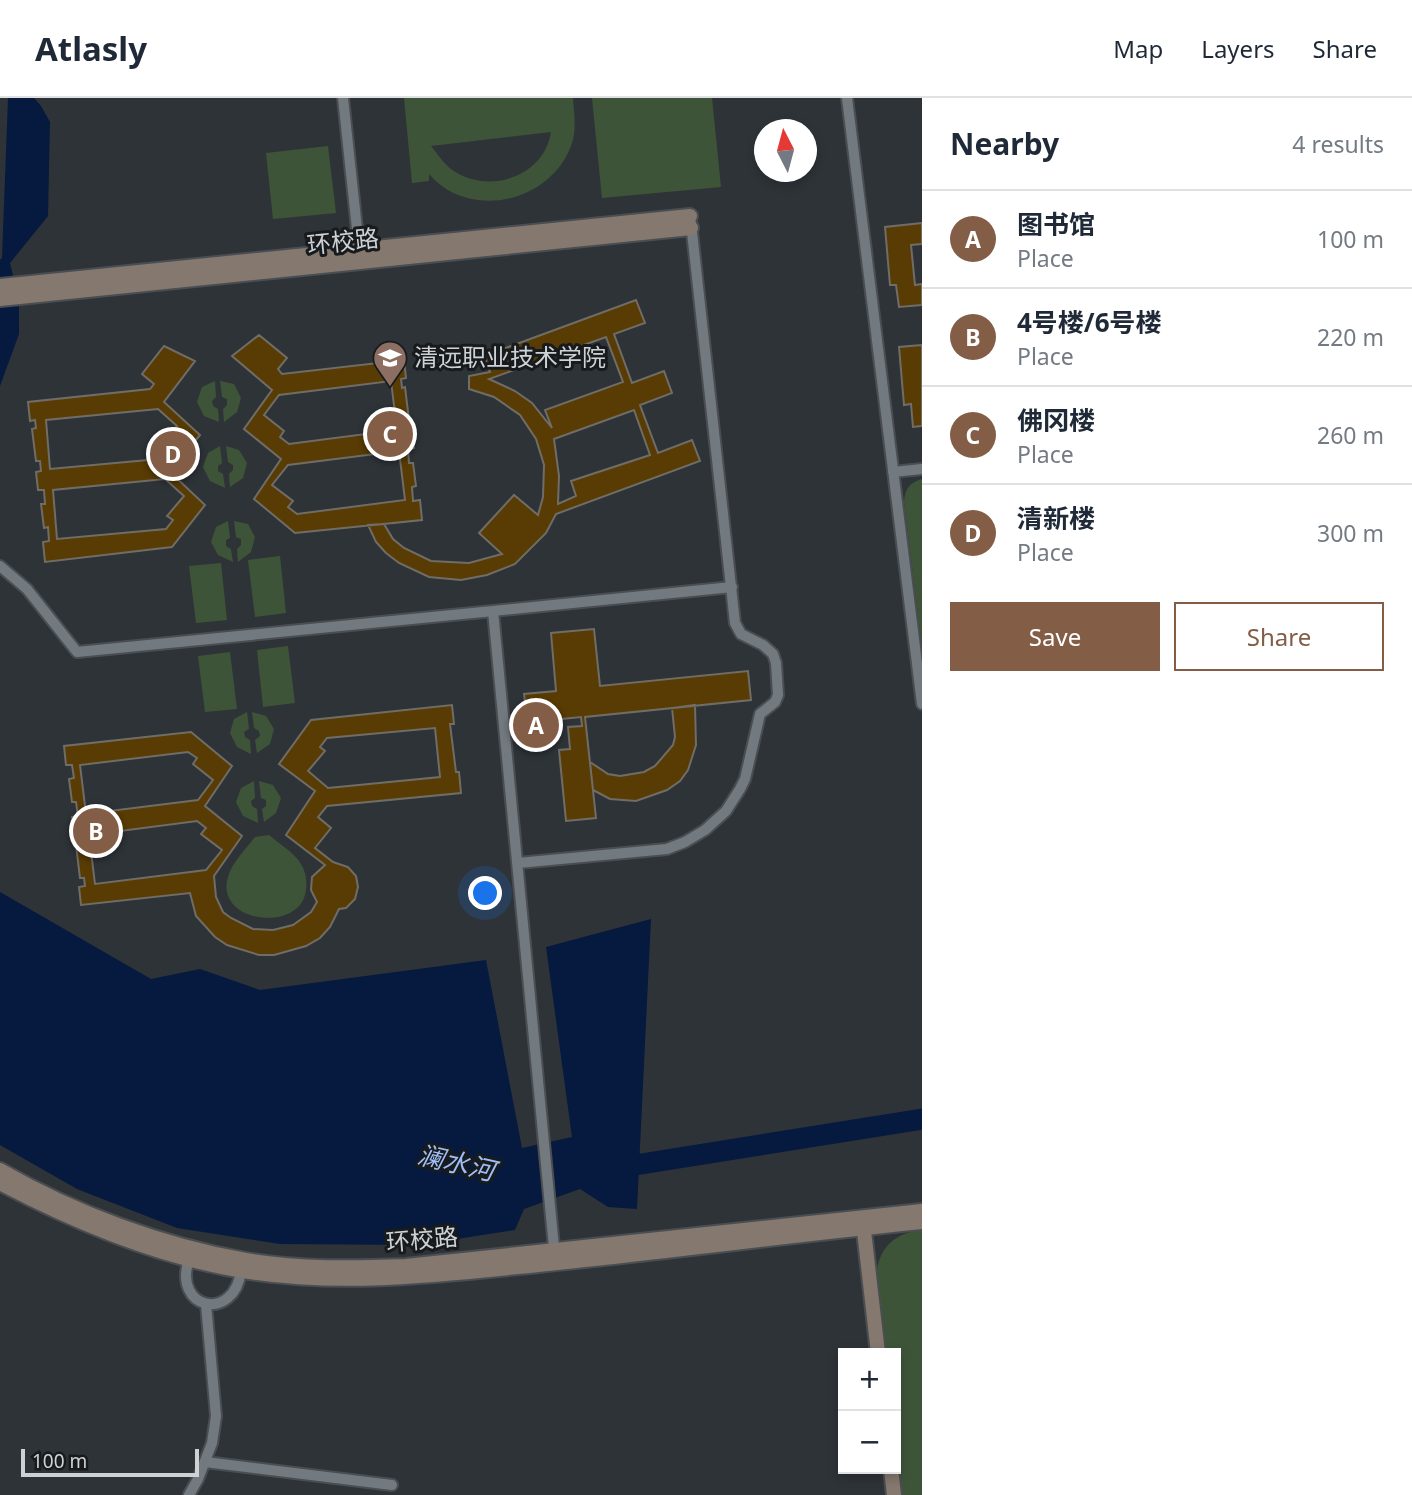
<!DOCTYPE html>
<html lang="en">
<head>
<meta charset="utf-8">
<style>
	body { margin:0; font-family:"Noto Sans","Noto Sans SC",sans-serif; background:#f2f2f3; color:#1f2937 }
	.controls { position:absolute; right:21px; bottom:21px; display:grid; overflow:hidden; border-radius:0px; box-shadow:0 4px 10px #0003 }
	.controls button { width:63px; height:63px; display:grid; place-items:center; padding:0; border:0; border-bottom:2px solid #e0e1e3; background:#fff; color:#1f2937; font:35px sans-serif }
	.compass { position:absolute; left:754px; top:21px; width:63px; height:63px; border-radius:50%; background:#fff; box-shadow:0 4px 10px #0003; rotate:354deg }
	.scale { position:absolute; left:21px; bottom:18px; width:178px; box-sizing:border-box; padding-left:7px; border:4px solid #ced2d5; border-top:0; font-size:19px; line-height:24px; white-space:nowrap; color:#ced2d5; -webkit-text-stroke:5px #181b1d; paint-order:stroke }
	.you { position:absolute; left:486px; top:796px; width:24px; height:24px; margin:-18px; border:5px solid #fff; border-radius:50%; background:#1a73e8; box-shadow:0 0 0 10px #1a73e833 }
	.badge { display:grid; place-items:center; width:46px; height:46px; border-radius:50%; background:#835d45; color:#fff; font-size:23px; font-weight:700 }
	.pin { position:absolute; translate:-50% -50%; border:4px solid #fff; box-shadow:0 2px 7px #0006 }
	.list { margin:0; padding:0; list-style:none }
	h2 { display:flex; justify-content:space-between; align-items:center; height:91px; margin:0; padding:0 28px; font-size:30px }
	h2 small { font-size:23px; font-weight:400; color:#747a83 }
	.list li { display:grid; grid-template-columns:46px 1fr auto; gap:21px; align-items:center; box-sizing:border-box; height:98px; padding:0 28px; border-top:2px solid #e0e1e3 }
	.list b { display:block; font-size:26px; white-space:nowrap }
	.list p { margin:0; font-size:23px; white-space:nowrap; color:#747a83 }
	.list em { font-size:23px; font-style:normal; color:#747a83 }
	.actions { display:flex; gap:14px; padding:21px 28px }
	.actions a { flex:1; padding:16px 0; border:2px solid #835d45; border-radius:0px; text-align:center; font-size:24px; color:#835d45 }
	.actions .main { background:#835d45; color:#fff }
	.map { position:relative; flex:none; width:922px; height:1397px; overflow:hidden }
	header { display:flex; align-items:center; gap:42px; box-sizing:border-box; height:98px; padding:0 35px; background:#fff; border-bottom:2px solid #e0e1e3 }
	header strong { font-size:33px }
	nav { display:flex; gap:38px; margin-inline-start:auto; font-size:24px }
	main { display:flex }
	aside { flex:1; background:#fff }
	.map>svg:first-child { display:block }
	.green { fill:#3e5439; fill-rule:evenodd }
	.water { fill:#06193f }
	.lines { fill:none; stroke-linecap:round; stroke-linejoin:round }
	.river { stroke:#06193f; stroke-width:21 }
	.building { fill:#593c03; stroke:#706c66; stroke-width:2; fill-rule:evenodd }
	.street-casing { stroke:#4a4e52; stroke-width:14 }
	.secondary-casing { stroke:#4a4e52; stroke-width:18 }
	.street { stroke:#737a7f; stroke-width:10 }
	.secondary { stroke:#85786e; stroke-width:14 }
	.labels { text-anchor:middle; stroke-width:6; stroke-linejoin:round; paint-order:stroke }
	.street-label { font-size:24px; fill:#ced2d5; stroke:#181b1d }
	.poi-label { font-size:24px; fill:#ced2d5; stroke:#181b1d; text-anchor:start }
	.water-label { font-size:26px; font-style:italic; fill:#9fbef6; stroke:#181b1d }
</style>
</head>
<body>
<header>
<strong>Atlasly</strong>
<nav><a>Map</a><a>Layers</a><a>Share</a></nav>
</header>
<main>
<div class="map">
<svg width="922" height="1397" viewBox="0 0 922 1397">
	<rect width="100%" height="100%" fill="#2e3338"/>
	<path class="green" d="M404 0H573C574 16 577 33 571 48 549 106 468 122 429 76V83L412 85ZM551 34C545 76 494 96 457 75 446 69 439 58 431 48Z
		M592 0H712L721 89 602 100Z
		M328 48 336 115 273 121 266 55Z
		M215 283 216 299 212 303 213 308 218 311 219 324 204 318 197 304 202 289Z
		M220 283 234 286 241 300 237 314 224 324 223 311 227 307V301L222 299Z
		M220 348 222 365 218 368V373L223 376 225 390 210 383 203 369 208 355Z
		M226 348 239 352 247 365 243 380 230 389 229 376 233 372V367L228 364Z
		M922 381V550L904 404C905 391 909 385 922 381Z
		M228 423 230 440 226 442V448L231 451 233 464 218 457 211 444 216 429Z
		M234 423 248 426 255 439 251 454 238 464 237 451 241 447V441L236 439Z
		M280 458 286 515 255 519 248 462Z
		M221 465 227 522 196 525 189 468Z
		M288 548 295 605 263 609 257 552Z
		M230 554 237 611 205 614 198 558Z
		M247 614 249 631 244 634 245 639 250 642 251 656 237 649 230 635 234 621Z
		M252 614 266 618 274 631 270 646 257 655 255 642 260 638 259 633 254 630Z
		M254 683 255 700 251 703 252 708 257 711 258 725 243 718 236 704 241 690Z
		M259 683 273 687 281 700 276 715 264 724 262 711 266 708V702L261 700Z
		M269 737C279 746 294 754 301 766 306 774 307 783 306 792 301 836 214 825 228 779 232 764 246 751 255 739Z
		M922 1132V1397H898L896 1255H883C878 1210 856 1139 922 1132Z"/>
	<path class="water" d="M8 0H34L41 8 50 24 48 118 10 165 19 202V236L0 288V162L2 160Z
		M0 794 151 881 200 871 260 892 486 862 522 1050 572 1039 546 849 651 821 637 1111 608 1109 580 1091 524 1111 515 1132 418 1147 280 1146 177 1130 77 1091 0 1047Z"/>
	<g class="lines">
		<path class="river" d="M610 1071 922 1021"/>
	</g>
	<path class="building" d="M922 125V146L911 147 915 187 922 186V207L899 209 896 187H890L885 129Z
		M636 202 645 225 614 236 632 285 664 273 672 295 640 307 658 355 692 342 700 363 556 416 546 435 515 466 487 477 461 482 429 479 399 465 386 455 376 444 368 427 384 426 393 441 404 450 431 463 469 465 502 456 479 435 514 397 538 417 543 399 544 367 536 341 520 317 494 299 469 291V278L490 274 484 258ZM606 239 623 284 545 312 552 330 532 305 515 293 489 281ZM634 312 650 357 571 383 576 398 558 406 559 378 554 341Z
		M259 237 287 260 278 271 282 276 404 262 406 280 401 281 402 290 405 289 409 322H405L406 332H412L414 350 408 351 409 365H413L416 388 412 389 413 403 420 402 422 422 295 435 254 401 281 361 244 331 272 292 232 258ZM391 283 397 332 289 346 280 339 284 333 264 317 279 297ZM399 353 405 402 297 416 288 409 293 403 272 387 288 367Z
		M922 247V328L913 329 911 306 904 307 899 249Z
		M164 248 195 263 164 304 200 337 170 374 205 407 172 449 45 464 43 444 49 443 48 429 44 430 41 406H45L44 392H38L36 374 41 373 40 363H36L32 331 36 330 35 322 30 323 28 304 150 291 154 286 142 276ZM158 311 177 328 160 348 166 352 159 361 50 371 46 322ZM165 381 184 398 167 418 173 422 166 431 57 441 53 392Z
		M594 531 600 588 748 573 751 602 585 619 596 720 566 723 559 652 570 651 568 629 582 628 581 619 552 622 553 626 528 629 524 596 556 593 551 535Z
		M452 607 454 626H450L456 674H459L461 695 327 708 318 719 331 730 315 750 333 764 348 769 356 778 358 789 355 801 346 810 339 811 330 829 320 840 306 848 274 857H259L227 847 215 839 196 818 190 795 81 807 79 789 85 788 84 780H80L76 747H80L79 737H74L72 719 78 718 76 704H72L69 681 74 680 72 667H66L64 648 191 634 232 668 205 708 242 738 214 778 216 799 223 814 231 820 253 831 273 832 293 827 311 814 317 804 311 792 312 779 325 767 286 737 315 693 279 666 311 622ZM435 630 440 679 328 690 308 673 325 653 320 649 327 640ZM188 654 197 660 193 666 213 682 198 702 86 716 80 667ZM197 723 206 730 201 736 222 752 206 772 95 786 89 737Z
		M695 607 696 647 688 672 680 683 667 692 636 703 610 701 593 692 590 664 608 676 620 678 644 674 655 668 673 647 675 639 672 610Z"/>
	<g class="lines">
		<g class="street-casing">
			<path id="street" d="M343 0 360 159
				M847 0 922 606
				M893 374 922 371
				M0 468 27 491 77 554 493 513
				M518 765 667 751 685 744 705 732 726 713 740 691 745 681 760 616 775 604 778 597 776 565 773 556 763 547 741 536 735 525 691 125
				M555 1160 493 513 732 489
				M189 1161C172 1212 234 1225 241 1173
				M205 1364 392 1387
				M189 1397 198 1381 212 1345 216 1318 206 1206"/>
		</g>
		<g class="secondary-casing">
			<path id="secondary" d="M0 188 690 118
				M0 201 691 130
				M0 1072C75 1115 161 1147 246 1162 299 1171 353 1170 406 1168L922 1113
				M0 1085C76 1125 157 1159 243 1173 341 1189 439 1177 538 1167 666 1154 794 1137 922 1124
				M863 1124 878 1255
				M891 1371 894 1397"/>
		</g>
		<use href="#street" class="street"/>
		<use href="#secondary" class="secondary"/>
	</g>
	<defs>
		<g id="university-pin" transform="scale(1.75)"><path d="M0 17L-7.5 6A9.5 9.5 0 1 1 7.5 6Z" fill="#8d6e63" stroke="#181b1d"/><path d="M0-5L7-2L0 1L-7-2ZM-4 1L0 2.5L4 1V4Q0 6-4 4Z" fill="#fff"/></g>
	</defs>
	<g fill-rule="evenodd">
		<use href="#university-pin" x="390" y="260"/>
	</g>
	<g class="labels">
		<g class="street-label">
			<text transform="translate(343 144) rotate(-6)" y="8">环校路</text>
			<text transform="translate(422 1142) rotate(-5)" y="8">环校路</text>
		</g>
		<g class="poi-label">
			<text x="414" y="268">清远职业技术学院</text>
		</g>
		<g class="water-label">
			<text transform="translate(456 1065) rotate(13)" y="9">澜水河</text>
		</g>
	</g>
</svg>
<div class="controls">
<button>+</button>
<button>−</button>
</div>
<svg class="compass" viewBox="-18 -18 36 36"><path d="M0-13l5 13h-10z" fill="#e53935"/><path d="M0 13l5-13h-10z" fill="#747a83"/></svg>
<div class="scale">100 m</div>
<div class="you"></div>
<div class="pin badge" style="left:536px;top:627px">A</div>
<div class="pin badge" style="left:96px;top:733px">B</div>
<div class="pin badge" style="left:390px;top:336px">C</div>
<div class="pin badge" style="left:173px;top:356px">D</div>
</div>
<aside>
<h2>Nearby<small>4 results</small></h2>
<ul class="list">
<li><span class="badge">A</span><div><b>图书馆</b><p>Place</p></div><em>100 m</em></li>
<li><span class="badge">B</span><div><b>4号楼/6号楼</b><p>Place</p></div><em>220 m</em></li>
<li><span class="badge">C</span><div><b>佛冈楼</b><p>Place</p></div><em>260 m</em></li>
<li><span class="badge">D</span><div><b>清新楼</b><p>Place</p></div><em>300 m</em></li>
</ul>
<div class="actions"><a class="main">Save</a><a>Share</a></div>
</aside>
</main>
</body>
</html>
